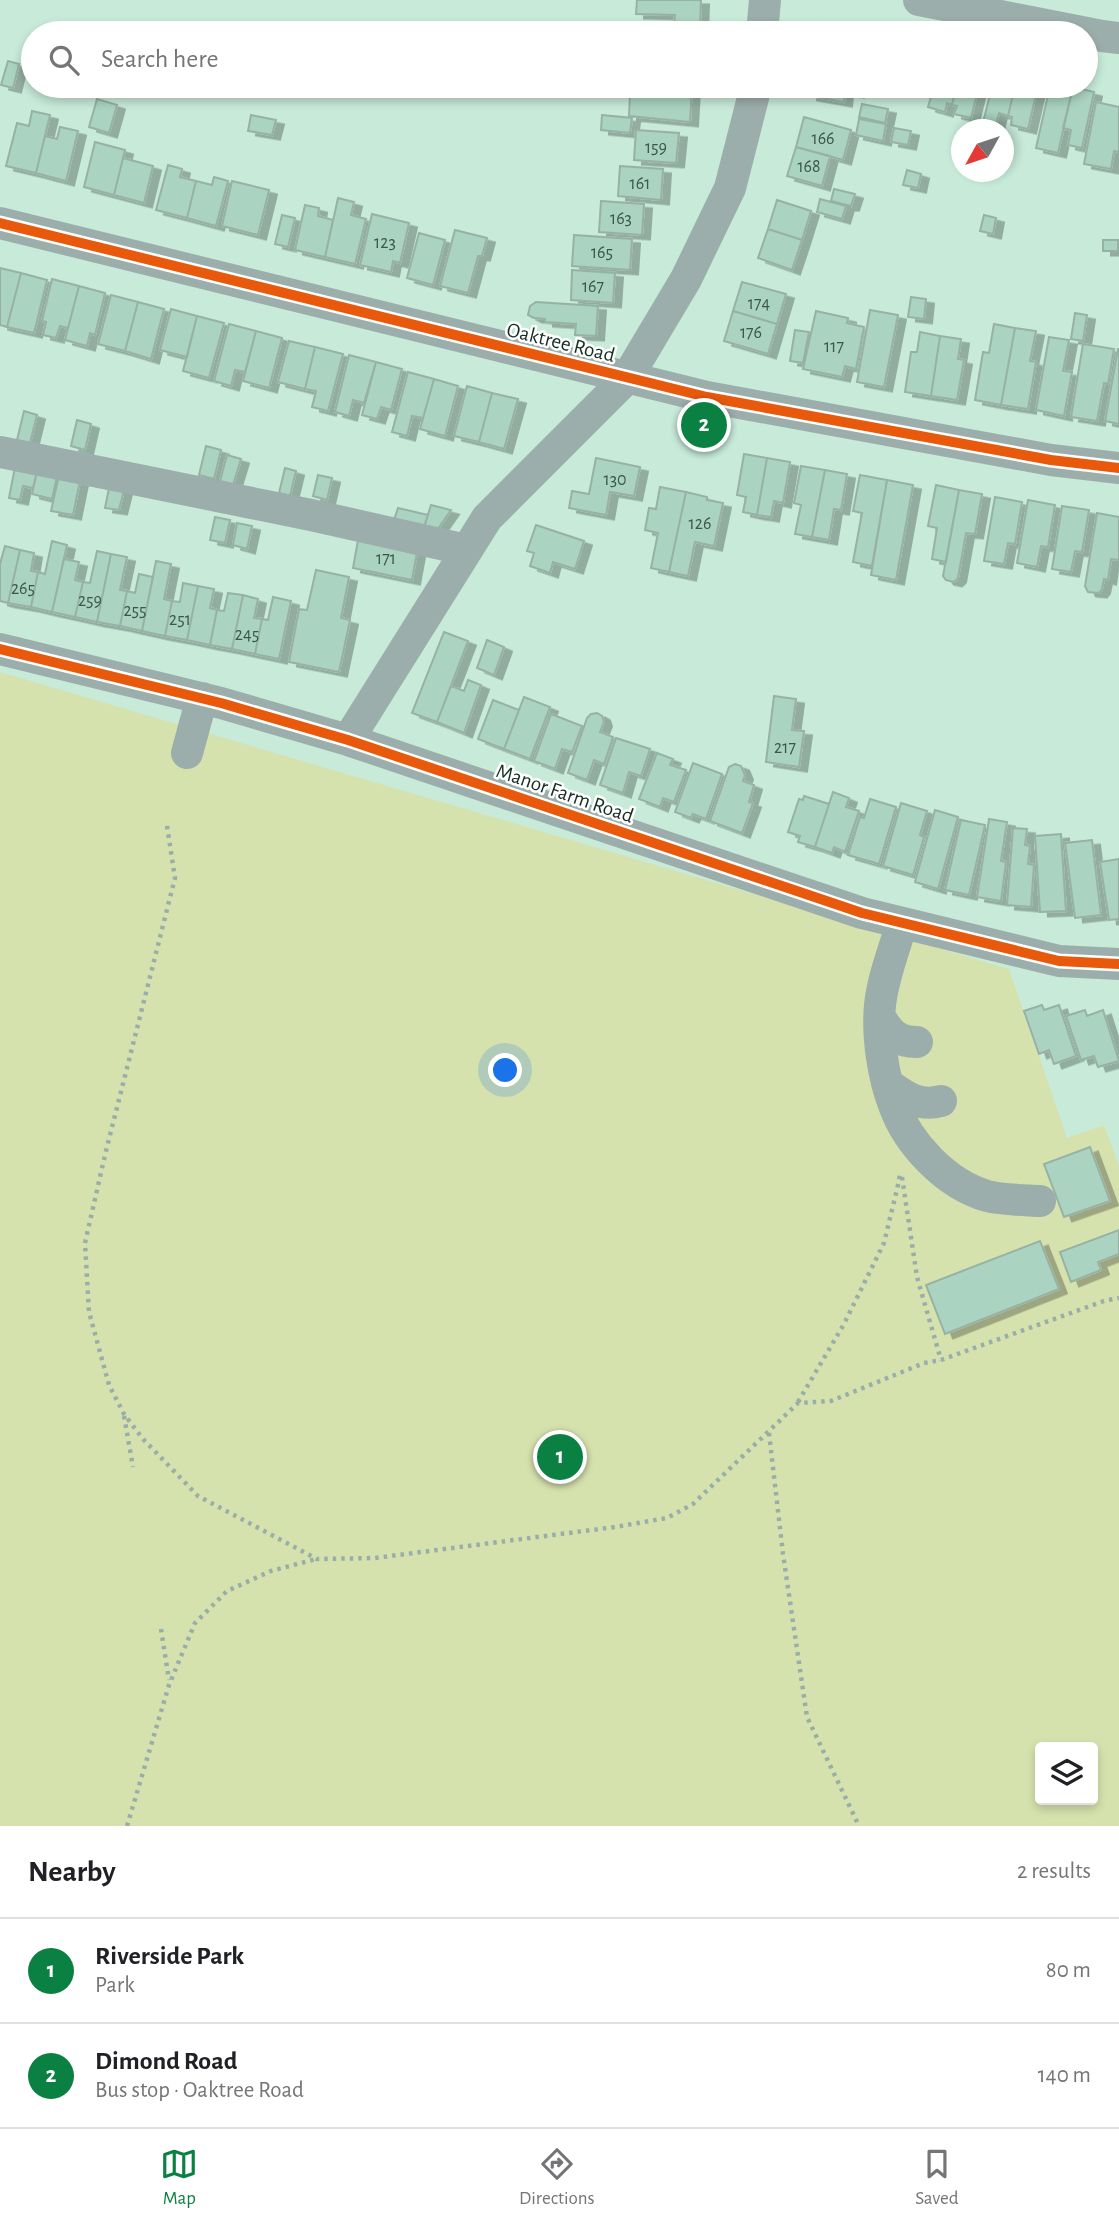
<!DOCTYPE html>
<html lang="en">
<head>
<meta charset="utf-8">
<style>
	body { margin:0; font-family:"Alegreya Sans",sans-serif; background:#f6f6f6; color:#202124 }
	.controls { position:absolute; right:21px; bottom:21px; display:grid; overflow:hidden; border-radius:7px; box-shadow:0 4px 10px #0003 }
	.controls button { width:63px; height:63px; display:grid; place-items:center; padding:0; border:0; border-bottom:2px solid #e0e0e0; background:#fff; color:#202124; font:35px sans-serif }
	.compass { position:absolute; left:951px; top:119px; width:63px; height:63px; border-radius:50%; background:#fff; box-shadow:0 4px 10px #0003; rotate:230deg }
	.you { position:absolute; left:506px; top:1071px; width:24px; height:24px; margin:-18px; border:5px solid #fff; border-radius:50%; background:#1a73e8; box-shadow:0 0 0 10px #1a73e833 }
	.badge { display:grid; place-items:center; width:46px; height:46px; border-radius:50%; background:#0b8043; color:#fff; font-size:23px; font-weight:700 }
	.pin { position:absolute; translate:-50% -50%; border:4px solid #fff; box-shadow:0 2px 7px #0006 }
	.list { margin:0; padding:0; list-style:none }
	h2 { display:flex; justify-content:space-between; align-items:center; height:91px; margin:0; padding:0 28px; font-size:30px }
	h2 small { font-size:23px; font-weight:400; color:#757577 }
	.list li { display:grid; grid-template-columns:46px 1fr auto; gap:21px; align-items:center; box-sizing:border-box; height:105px; padding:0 28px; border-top:2px solid #e0e0e0 }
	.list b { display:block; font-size:26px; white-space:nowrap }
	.list p { margin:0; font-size:23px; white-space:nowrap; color:#757577 }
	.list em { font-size:23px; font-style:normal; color:#757577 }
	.icon { flex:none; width:38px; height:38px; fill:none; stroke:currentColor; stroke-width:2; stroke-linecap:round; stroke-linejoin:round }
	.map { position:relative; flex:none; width:1119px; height:1826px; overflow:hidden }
	.search { position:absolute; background:#fff; box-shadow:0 4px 10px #0003; left:21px; right:21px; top:21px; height:77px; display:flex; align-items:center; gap:18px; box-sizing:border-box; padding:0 24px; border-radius:38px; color:#757577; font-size:26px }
	.sheet { height:301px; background:#fff }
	nav { display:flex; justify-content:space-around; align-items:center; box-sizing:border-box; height:98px; border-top:2px solid #e0e0e0; background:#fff; font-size:19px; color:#757577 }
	nav a { display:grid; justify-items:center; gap:4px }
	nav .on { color:#0b8043 }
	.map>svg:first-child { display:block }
	.green { fill:#d6e2ae; fill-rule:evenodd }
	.building { fill:#aad3c1; stroke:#97b2a5; stroke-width:2; filter:url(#shadow) }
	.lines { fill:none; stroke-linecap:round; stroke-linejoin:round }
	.path { stroke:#9aaea8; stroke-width:4.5; stroke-dasharray:3.5 5; stroke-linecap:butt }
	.minor { stroke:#9caeab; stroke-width:32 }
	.cycleway-casing { stroke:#fff; stroke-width:15 }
	.cycleway { stroke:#e8590c; stroke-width:10 }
	.labels { text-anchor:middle; stroke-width:5; stroke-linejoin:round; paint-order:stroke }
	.number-label { font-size:18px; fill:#3a574a }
	.street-label { font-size:21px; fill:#152e23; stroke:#fff }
</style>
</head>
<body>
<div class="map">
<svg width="1119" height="1826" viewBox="0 0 1119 1826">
	<defs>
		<filter id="shadow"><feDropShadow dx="8" dy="4.5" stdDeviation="0" flood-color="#0004"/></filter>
	</defs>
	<rect width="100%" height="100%" fill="#c7ead9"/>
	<path class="green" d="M0 672 1009 969 1067 1138 1104 1125 1119 1166V1826H0ZM1040 1747H1093V1800H1040Z"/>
	<path class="building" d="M637 0H701L700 27 674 26 675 15 636 14Z
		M821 22 848 27 847 33H819Z
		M8 61 19 64 13 88 1 85Z
		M667 86H692L690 122 629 116 630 93 649 94V89L667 90Z
		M811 86H857L856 93 845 91 844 102 809 96Z
		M934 86H956L952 105 947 103 945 112 928 107Z
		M956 86H979L971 118 954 114 957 106 952 105Z
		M992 86H1015L1008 116 999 113 995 130 982 127Z
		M1015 86H1038L1028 129 1011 125 1012 117 1008 116Z
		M1050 86 1073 87 1058 153 1036 148Z
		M1073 87 1094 92 1082 148 1068 145 1071 130 1063 128Z
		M97 99 117 105 109 133 89 127Z
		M1096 102 1119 107V152L1114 151 1111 169 1084 164Z
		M862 104 888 109 885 123 859 117Z
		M32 111 50 115 36 173 6 166 17 123 29 126Z
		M251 115 276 120 272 135 248 131Z
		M602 115 632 118 630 133 601 130Z
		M804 117 851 130 843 160 796 147Z
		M859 119 886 124 883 141 856 135Z
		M60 127 78 131 66 181 36 173 45 136 57 139Z
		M894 128 911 131 908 145 891 142Z
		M636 130 679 133 676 163 634 160Z
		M95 142 125 150 114 195 84 187Z
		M796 147 830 156 822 186 787 176Z
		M123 158 153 166 144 203 114 195Z
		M168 165 182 169 180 177 196 181 187 218 156 210Z
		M620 166 663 169 661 200 618 196Z
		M907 170 921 174 918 188 903 185Z
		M214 177 228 181 216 226 187 218 196 181 212 185Z
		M232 181 269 190 258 235 222 226Z
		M834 189 855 194 851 206 831 201Z
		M338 198 354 202 351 215 366 219 355 264 325 257Z
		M820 199 846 206 842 219 817 212Z
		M777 200 811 211 802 240 768 229Z
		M601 201 644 204 642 235 599 232Z
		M305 205 319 208 318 216 333 220 325 257 295 250Z
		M372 214 409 223 400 263 393 261 391 272 360 265Z
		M282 215 295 218 288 247 275 244Z
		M984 215 996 218 993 234 980 231Z
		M768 229 802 240 792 270 758 258Z
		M455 230 487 238 482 256H478L468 293 440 286Z
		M419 233 445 240 433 285 407 278Z
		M574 235 632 239 630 270 572 266Z
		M1103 240H1118V251H1103Z
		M0 268 21 273 7 327 0 325Z
		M572 270 615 273 613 303 571 300Z
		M21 273 47 280 34 333 7 327Z
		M52 279 79 286 68 328 60 326 56 338 43 335 46 322 42 321Z
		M742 282 786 294 777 324 733 311Z
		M79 286 105 293 95 335 90 333 87 346 65 340Z
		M111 295 138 302 125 351 98 344Z
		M911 297 926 299 924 319 908 317Z
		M138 302 164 309 151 359 125 351Z
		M536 302 598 306 596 336 575 335 576 324 545 322V319L534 318 528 315 530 306Z
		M171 309 197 316 187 357 160 350Z
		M870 310 898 315 884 387 857 382Z
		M733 311 777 324 768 354 724 341Z
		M816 311 848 318 847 323 864 327 856 369 845 366 842 377 803 369Z
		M1075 313 1087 315 1083 341 1071 339Z
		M197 316 224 323 209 378 183 371Z
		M229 324 256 331 245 372 235 370 231 386 214 381Z
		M994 324 1015 328 1001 405 975 400 983 352 989 353Z
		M1015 328 1036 331 1030 361 1036 362 1028 409 1001 405Z
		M795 330 809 332 803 363 790 361Z
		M256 331 282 338 269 388 243 381Z
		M920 332 940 336 931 396 905 392 911 352H917Z
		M940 336 961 339 958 359 964 360 957 400 931 396Z
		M1049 337 1069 340 1063 371 1072 372 1064 416 1036 410Z
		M289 341 315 347 305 389 278 382Z
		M1083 344 1114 349 1108 384 1104 383 1097 421 1071 417Z
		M315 347 343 354 328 411 312 407 316 391 305 389Z
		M1118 349H1119V424L1105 421Z
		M349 355 376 362 364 403 353 400 349 416 335 412Z
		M376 362 402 369 391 410 381 407 377 419 362 415Z
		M408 372 434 379 423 418 412 416 407 436 392 432Z
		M434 379 458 386 445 436 420 429Z
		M467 386 492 393 479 442 454 436Z
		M492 393 518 399 504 449 479 442Z
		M24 411 37 415 30 443 17 440Z
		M77 420 91 424 85 450 71 446Z
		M206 446 221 450 214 479 199 475Z
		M744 454 767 458 757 515 743 512 746 497 737 495Z
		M227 455 241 459 233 485 220 481Z
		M596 458 640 467 634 496 610 492 606 515 569 508 572 491 589 494Z
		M767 458 790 462 783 503 774 501 771 517 757 515Z
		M16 462 38 467 33 488 23 486 20 500 9 498Z
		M801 466 825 470 812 537 795 534 801 505 794 503Z
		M38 467 58 472 52 499 32 494Z
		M285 468 296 471 290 496 279 493Z
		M825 470 847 474 841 510 834 509 829 540 812 537Z
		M60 471 81 476 73 515 51 511Z
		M318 475 332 478 327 500 313 496Z
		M860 475 887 480 872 566 853 562 862 513 853 511Z
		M887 480 913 485 896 580 871 575Z
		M110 483 125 486 119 510 105 508Z
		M936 485 959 490 946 562 932 559 937 528 928 526Z
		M660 487 686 492 669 572 651 568 658 533 645 530 649 508 656 509Z
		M959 490 982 494 975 534 966 533 958 578 954 582 946 580 943 576Z
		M686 492 707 497V500L723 503 714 546 695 542 688 576 669 572Z
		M995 497 1022 502 1015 544 1008 543 1004 564 984 561Z
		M1028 500 1055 505 1048 547 1041 546 1037 567 1017 563Z
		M431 505 451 510 435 533 423 530Z
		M1062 506 1089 510 1082 552 1075 551 1071 572 1052 569Z
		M398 508 428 515 423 530 393 523Z
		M1097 513 1119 517V560L1111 559 1108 580 1104 579 1102 589 1099 593 1088 592 1085 586Z
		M215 517 230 520 225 543 210 540Z
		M237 523 252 526 247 549 233 545Z
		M536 525 584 541 575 569 553 562 550 573 530 566 534 553 527 551Z
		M359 535 418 547 412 580 353 568Z
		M52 541 67 545 52 612 31 607 38 572 45 574Z
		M5 546 20 550 8 603 0 601V564Z
		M20 550 34 553 31 571 38 572 31 607 8 603Z
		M97 551 111 554 97 622 75 617 83 582 90 583Z
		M111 554 127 557 120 590 127 591 120 626 97 622Z
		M64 559 79 562 75 580 83 582 75 617 52 612Z
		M156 561 171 564 164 599 172 601 165 636 142 631Z
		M316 570 349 577 341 618 350 620 339 672 289 662 299 609 307 610Z
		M139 574 153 577 142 631 120 626 127 591 135 593Z
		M183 583 198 586 187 640 165 636 172 601 180 602Z
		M198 586 214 589 210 608 217 610 210 645 187 640Z
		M228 593 243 595 232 649 210 645 217 610 224 611Z
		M243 595 258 599 254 618 262 619 255 654 232 649Z
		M273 597 291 601 279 659 255 654 262 619 268 620Z
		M444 632 468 641 437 722 412 713Z
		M487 640 504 647 494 675 477 668Z
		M468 680 481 685 464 733 437 722 451 686 464 691Z
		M774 696 796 699 792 730 804 731 799 767 766 762Z
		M524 697 550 707 530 759 504 749Z
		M493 700 519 710 504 749 478 739Z
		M597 713 602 716 604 722 600 732 613 737 604 764 594 760 587 780 568 773 587 718 591 714Z
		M551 714 582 726 572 752 562 749 555 769 534 761Z
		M616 738 650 749 641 776 629 772 623 793 600 785Z
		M657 753 673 759 670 765 686 770 674 802 663 798 660 807 639 799Z
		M693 763 722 774 706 819 693 814 691 818 675 812Z
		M735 764 741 766 745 775 743 781 754 785 749 802 753 803 742 833 710 821 729 767Z
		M833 792 849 798 846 807 859 811 845 852 834 847 832 853 815 847Z
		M804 796 829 804 815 847 798 842 800 836 788 832 799 799 803 800Z
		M870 799 896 807 879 864 848 855 860 817 864 818Z
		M901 803 927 811 920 835 924 837 913 875 883 866Z
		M935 810 958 817 938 889 915 882Z
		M989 819 1007 822 1001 861 1006 862 1001 901 977 897Z
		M961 820 985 825 969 895 945 890Z
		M1013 828 1027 829 1025 845 1030 846 1028 864 1034 865 1031 907 1007 905Z
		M1061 834 1066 911 1040 912 1035 836Z
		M1092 840 1101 915 1075 918 1065 843Z
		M1119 859V919L1109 920 1100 862Z
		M1042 1005 1044 1010 1059 1005 1076 1056 1054 1064 1049 1050 1039 1054 1024 1011Z
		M1085 1010 1087 1016 1103 1010 1119 1061 1098 1067 1094 1056 1081 1060 1066 1016Z
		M1090 1147 1110 1201 1064 1217 1044 1164Z
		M1119 1230V1254L1098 1262 1101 1270 1071 1282 1060 1252Z
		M1040 1241 1059 1289 945 1334 926 1285Z"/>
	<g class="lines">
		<path class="path" d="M167 826 175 878 105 1155 85 1243 89 1312 109 1385 124 1414 143 1439 198 1496 317 1559 375 1558 615 1527 667 1518 693 1504 798 1403 831 1401 924 1363 941 1360 1104 1301 1119 1298
			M902 1177 917 1277 941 1360
			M798 1402 844 1324 884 1243 899 1181 900 1172
			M124 1416 133 1467
			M769 1433 783 1554 807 1717 859 1826
			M161 1629 169 1680
			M127 1826 169 1685 195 1623 227 1591 271 1571 316 1559"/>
		<path class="minor" d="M919 0 1102 36 1119 38
			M762 33 765 0
			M0 223 707 397 1051 460 1119 468
			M0 452 311 515 467 550
			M0 649 221 703 348 740 862 913 1059 961 1119 964
			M348 740 487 518 627 378 686 279 730 188 756 86
			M187 753 202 698
			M902 923C894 950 883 977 880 1005 877 1035 883 1077 894 1105 908 1144 946 1184 987 1196 1003 1200 1022 1200 1040 1201
			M880 1018C890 1033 897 1042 917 1042
			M889 1085C906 1097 919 1107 941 1101"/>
		<g class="cycleway-casing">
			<path id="cycleway" d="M0 223 707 397 1051 460 1119 468
				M0 649 221 703 348 740 862 913 1059 961 1119 964"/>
		</g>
		<use href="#cycleway" class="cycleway"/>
	</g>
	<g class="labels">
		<g class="number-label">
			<text x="823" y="144">166</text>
			<text x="656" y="153">159</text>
			<text x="809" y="172">168</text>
			<text x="640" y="189">161</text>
			<text x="621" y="224">163</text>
			<text x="385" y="248">123</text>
			<text x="602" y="258">165</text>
			<text x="593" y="292">167</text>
			<text x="759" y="309">174</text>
			<text x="751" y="338">176</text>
			<text x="834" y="352">117</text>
			<text x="615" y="485">130</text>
			<text x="700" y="529">126</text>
			<text x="386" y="564">171</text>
			<text x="23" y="594">265</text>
			<text x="90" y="606">259</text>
			<text x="135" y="616">255</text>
			<text x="180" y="625">251</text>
			<text x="247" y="640">245</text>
			<text x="785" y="753">217</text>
		</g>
		<g class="street-label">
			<text transform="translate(561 342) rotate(14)" y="7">Oaktree Road</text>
			<text transform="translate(565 793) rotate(19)" y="7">Manor Farm Road</text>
		</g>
	</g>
</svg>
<div class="controls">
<button><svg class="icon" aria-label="layers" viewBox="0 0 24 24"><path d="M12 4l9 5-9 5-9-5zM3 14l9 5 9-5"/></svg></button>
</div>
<svg class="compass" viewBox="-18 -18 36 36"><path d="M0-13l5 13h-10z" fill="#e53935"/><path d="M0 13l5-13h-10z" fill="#757577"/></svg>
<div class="you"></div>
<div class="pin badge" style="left:560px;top:1457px">1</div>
<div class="pin badge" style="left:704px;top:425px">2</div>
<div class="search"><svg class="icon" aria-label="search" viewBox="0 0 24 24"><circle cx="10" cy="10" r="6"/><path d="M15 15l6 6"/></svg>Search here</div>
</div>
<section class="sheet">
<h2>Nearby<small>2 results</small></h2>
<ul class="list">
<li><span class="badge">1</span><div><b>Riverside Park</b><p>Park</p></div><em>80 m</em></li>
<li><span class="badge">2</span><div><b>Dimond Road</b><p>Bus stop · Oaktree Road</p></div><em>140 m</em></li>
</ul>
</section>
<nav>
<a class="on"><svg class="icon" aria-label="map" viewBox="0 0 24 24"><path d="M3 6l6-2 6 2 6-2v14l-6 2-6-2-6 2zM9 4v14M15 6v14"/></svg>Map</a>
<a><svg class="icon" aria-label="directions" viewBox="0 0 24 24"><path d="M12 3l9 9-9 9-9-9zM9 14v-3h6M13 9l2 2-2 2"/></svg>Directions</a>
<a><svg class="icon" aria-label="saved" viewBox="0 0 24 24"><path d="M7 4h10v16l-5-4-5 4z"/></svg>Saved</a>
</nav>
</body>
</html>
